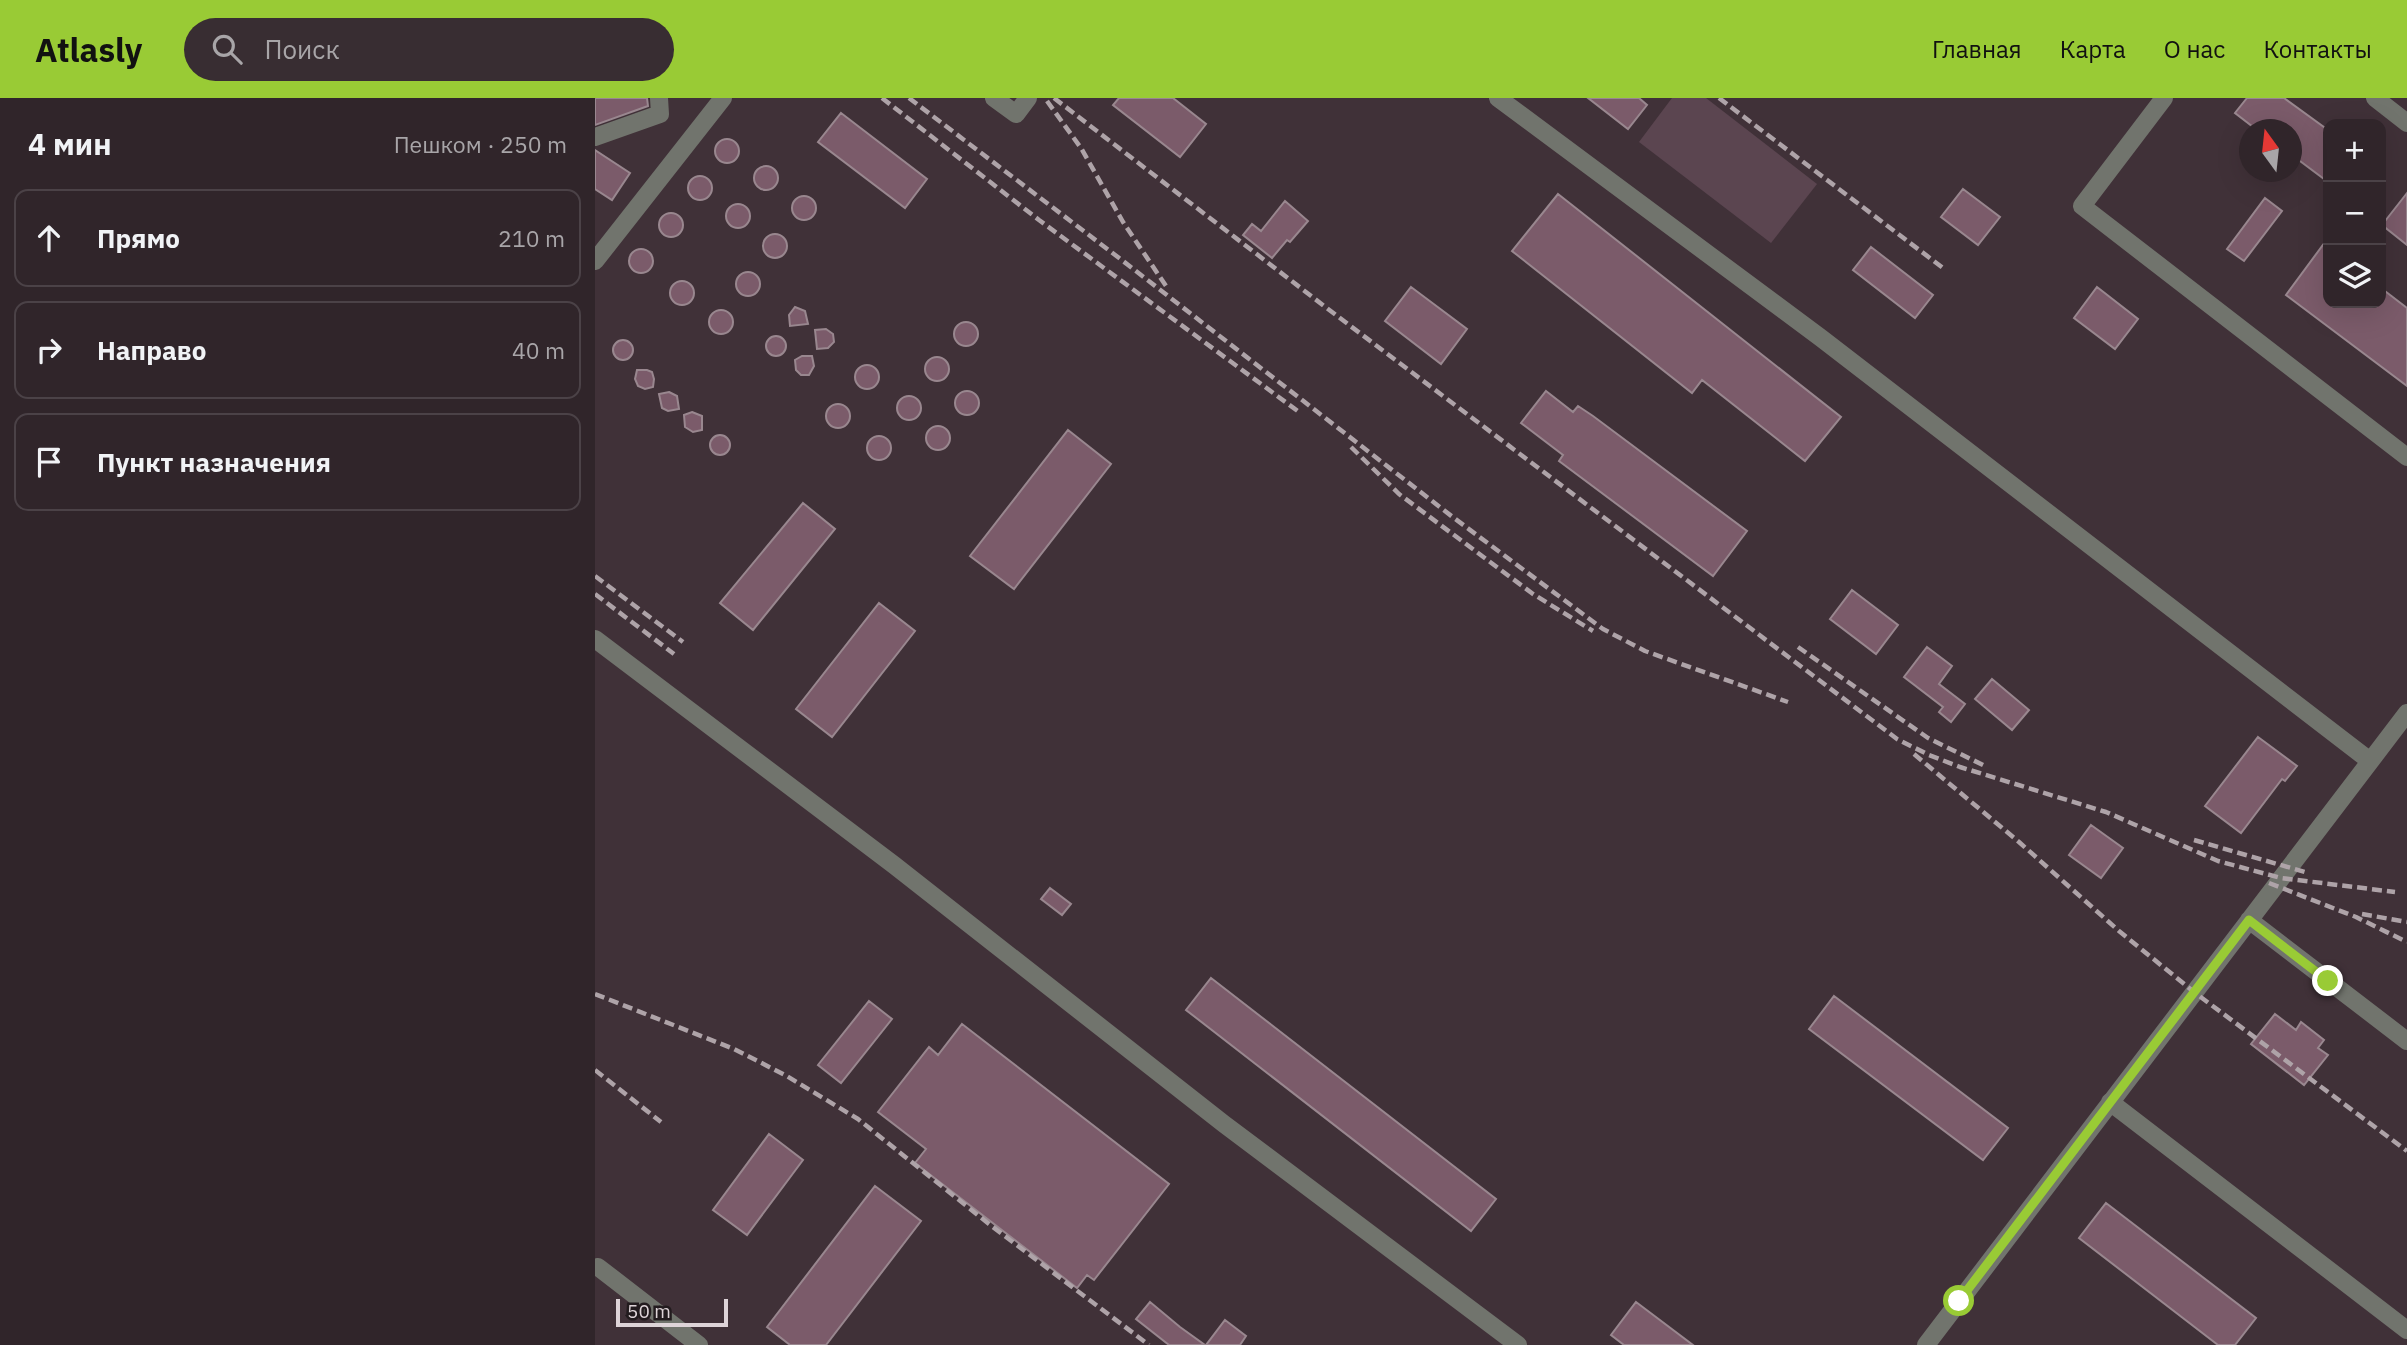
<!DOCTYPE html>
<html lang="ru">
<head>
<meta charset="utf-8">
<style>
	body { margin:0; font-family:"IBM Plex Sans",sans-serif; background:#382d32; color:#f1f3f6 }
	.controls { position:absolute; right:21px; top:21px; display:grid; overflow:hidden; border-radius:14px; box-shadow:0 7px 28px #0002 }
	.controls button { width:63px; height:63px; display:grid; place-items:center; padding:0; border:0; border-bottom:2px solid #4b4247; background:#30252a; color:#f1f3f6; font:35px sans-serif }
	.compass { position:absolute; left:1644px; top:21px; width:63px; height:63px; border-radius:50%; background:#30252a; box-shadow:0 7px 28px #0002; rotate:345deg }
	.scale { position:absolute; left:21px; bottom:18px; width:112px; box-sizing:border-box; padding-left:7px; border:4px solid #ded4d8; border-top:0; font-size:19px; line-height:24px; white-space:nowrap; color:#ded4d8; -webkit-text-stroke:5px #221b1e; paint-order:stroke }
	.stop { position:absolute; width:21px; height:21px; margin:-16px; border:5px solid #99cb35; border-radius:50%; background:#fff }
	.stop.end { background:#99cb35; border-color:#fff; box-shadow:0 2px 7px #0008 }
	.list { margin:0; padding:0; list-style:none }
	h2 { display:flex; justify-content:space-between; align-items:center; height:91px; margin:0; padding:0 28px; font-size:30px }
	h2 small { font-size:23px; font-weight:400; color:#a8a5a8 }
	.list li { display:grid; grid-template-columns:46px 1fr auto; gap:21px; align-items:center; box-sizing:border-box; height:98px; margin:0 14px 14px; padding:0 14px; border:2px solid #4b4247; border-radius:14px }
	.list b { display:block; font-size:26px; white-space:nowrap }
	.list em { font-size:23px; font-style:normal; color:#a8a5a8 }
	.icon { flex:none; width:38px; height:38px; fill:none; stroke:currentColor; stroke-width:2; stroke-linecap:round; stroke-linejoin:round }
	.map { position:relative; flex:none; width:1812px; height:1247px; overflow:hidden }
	header { display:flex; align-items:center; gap:42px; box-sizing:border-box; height:98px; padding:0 35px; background:#99cb35; color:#111 }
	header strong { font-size:33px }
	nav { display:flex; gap:38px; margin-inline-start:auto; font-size:24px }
	.search { width:490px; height:63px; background:#382d32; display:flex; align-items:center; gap:18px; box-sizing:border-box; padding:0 24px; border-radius:38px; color:#a8a5a8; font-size:26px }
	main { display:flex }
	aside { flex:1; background:#30252a }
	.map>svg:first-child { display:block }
	.green { fill:#5b4550 }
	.building { fill:#7b5b6a; stroke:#99878f; stroke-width:2 }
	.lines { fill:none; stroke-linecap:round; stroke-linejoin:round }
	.minor { stroke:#71746d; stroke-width:18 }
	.rail { stroke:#aea3a8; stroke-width:4.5; stroke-dasharray:10 5; stroke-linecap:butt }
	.route { stroke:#99cb35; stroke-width:9 }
</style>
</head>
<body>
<header>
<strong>Atlasly</strong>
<div class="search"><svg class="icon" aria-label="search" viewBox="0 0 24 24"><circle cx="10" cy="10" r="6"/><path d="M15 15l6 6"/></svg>Поиск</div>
<nav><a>Главная</a><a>Карта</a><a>О нас</a><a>Контакты</a></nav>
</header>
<main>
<aside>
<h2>4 мин<small>Пешком · 250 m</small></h2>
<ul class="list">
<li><svg class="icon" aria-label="ahead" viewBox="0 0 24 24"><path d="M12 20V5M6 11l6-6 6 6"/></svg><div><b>Прямо</b></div><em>210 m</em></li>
<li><svg class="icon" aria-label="right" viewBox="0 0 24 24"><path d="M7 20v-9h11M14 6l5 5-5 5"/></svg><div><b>Направо</b></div><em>40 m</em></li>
<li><svg class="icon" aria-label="arrive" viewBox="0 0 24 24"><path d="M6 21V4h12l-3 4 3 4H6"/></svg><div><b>Пункт назначения</b></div></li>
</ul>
</aside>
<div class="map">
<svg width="1812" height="1247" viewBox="0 0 1812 1247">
	<rect width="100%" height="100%" fill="#403138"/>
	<path class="green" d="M1077 0H1111L1222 86 1176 145 1044 44Z"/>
	<path class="building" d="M0 0H52L53 8 0 27Z
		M524 0H578L611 26 585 59 518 7Z
		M993 0H1044L1052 7 1033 31Z
		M1652 0H1689L1733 32V84L1697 57V32H1662L1640 15Z
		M246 15 332 81 310 110 223 44Z
		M120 53a12 12 0 1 1 24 0a12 12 0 1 1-24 0Z
		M0 52 35 75 17 102 0 91Z
		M159 80a12 12 0 1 1 24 0a12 12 0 1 1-24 0Z
		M93 90a12 12 0 1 1 24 0a12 12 0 1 1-24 0Z
		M1368 91 1405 119 1383 147 1346 119Z
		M1812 95V147L1787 127Z
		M963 96 1246 319 1210 363 1107 282 1097 295 917 153Z
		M197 110a12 12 0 1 1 24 0a12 12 0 1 1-24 0Z
		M1670 100 1687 113 1649 163 1632 151Z
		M690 103 713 123 695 144 692 142 677 160 648 137 657 126 666 133Z
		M131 118a12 12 0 1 1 24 0a12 12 0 1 1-24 0Z
		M64 127a12 12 0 1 1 24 0a12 12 0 1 1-24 0Z
		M168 148a12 12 0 1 1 24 0a12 12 0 1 1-24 0Z
		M1733 140V205H1786V190L1812 210V288L1691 197Z
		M1276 149 1338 197 1320 220 1258 172Z
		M34 163a12 12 0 1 1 24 0a12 12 0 1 1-24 0Z
		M141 186a12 12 0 1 1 24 0a12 12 0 1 1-24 0Z
		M75 195a12 12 0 1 1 24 0a12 12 0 1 1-24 0Z
		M816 189 872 231 846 266 790 223Z
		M1502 189 1543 221 1520 251 1479 220Z
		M200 209 210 213 213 226 195 228 194 217Z
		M114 224a12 12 0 1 1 24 0a12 12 0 1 1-24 0Z
		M359 236a12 12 0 1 1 24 0a12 12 0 1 1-24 0Z
		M231 231 238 236 239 244 233 250 222 251 220 232Z
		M171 248a10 10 0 1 1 20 0a10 10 0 1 1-20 0Z
		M18 252a10 10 0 1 1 20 0a10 10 0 1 1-20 0Z
		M207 258H217L219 268 214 277H206L201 272 200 262Z
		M330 271a12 12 0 1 1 24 0a12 12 0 1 1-24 0Z
		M260 279a12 12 0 1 1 24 0a12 12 0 1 1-24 0Z
		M42 272H52L57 274 59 281 58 289 50 291 43 288 40 281Z
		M360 305a12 12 0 1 1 24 0a12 12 0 1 1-24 0Z
		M951 293 978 314 983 308 998 318 1152 433 1118 478 964 363 968 357 926 325Z
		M74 294 82 298 84 311 73 313 67 310 64 296Z
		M302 310a12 12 0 1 1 24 0a12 12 0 1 1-24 0Z
		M231 318a12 12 0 1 1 24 0a12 12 0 1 1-24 0Z
		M97 314 107 318V332L98 334 90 329 89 317Z
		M331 340a12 12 0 1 1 24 0a12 12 0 1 1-24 0Z
		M473 332 516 366 419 491 375 458Z
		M115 347a10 10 0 1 1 20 0a10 10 0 1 1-20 0Z
		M272 350a12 12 0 1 1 24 0a12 12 0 1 1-24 0Z
		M208 405 240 431 158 532 125 505Z
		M1257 492 1303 527 1281 556 1235 521Z
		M284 505 320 533 237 639 201 611Z
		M1332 549 1357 568 1344 586 1370 606 1356 624 1344 614 1348 609 1309 579Z
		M1397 581 1434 612 1417 632 1380 601Z
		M1663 639 1702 668 1690 683 1687 681 1646 735 1610 708Z
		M1496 727 1528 750 1506 780 1474 757Z
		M455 790 476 806 467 817 446 801Z
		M616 880 901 1101 876 1133 591 912Z
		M1239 898 1413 1030 1388 1062 1214 931Z
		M274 903 297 921 246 985 223 967Z
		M1680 916 1701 932 1706 924 1729 942 1723 950 1733 957 1709 987 1656 946Z
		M367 926 574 1086 499 1182 492 1177 482 1190 320 1065 331 1051 283 1014 334 949 343 957Z
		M174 1036 208 1062 152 1137 118 1112Z
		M280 1088 326 1123 231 1247H195L172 1229Z
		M1511 1105 1661 1220 1640 1247H1623L1484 1140Z
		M555 1204 585 1229 610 1247H574L541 1221Z
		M1041 1204 1098 1247H1029L1016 1237Z
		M630 1222 651 1238 645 1247H611Z"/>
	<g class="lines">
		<path class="minor" d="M399 0 421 16 433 0
			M903 0 1226 240 1775 663
			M1569 0 1487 108 1812 359
			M1780 0 1812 25
			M0 39 65 16 64 0
			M0 163 128 0
			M0 541 299 767 629 1026 923 1247
			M1654 822 1812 943
			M1515 1004 1812 1232
			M3 1169 104 1247
			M1331 1247 1812 615"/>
		<path class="rail" d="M287 0 444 122 704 314
			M314 0 528 163 859 420 1008 531 1050 553 1193 604
			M459 0 733 211 1302 641 1334 657 1365 669 1511 714 1623 763 1686 780 1800 794
			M1124 0 1348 170
			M452 3 486 50 528 124 573 191
			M756 349 804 396 938 496 998 533
			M0 478 88 544
			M0 496 79 556
			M1203 549 1333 640 1390 668
			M1319 656 1424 744 1524 833 1599 894 1812 1053
			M1599 742 1710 774
			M1674 785 1761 819 1812 844
			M1767 816 1812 824
			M0 896 139 951 190 977 263 1021 394 1126 554 1247
			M0 972 66 1024"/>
	</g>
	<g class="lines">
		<path class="route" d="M1364 1203 1654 822 1733 883"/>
	</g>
</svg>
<div class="controls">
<button>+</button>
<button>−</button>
<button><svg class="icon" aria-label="layers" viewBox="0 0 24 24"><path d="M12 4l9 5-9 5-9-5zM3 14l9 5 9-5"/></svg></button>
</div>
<svg class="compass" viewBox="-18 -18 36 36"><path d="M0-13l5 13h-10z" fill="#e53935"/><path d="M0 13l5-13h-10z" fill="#a8a5a8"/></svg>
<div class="scale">50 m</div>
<div class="stop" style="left:1364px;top:1203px"></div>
<div class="stop end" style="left:1733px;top:883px"></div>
</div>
</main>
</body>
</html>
